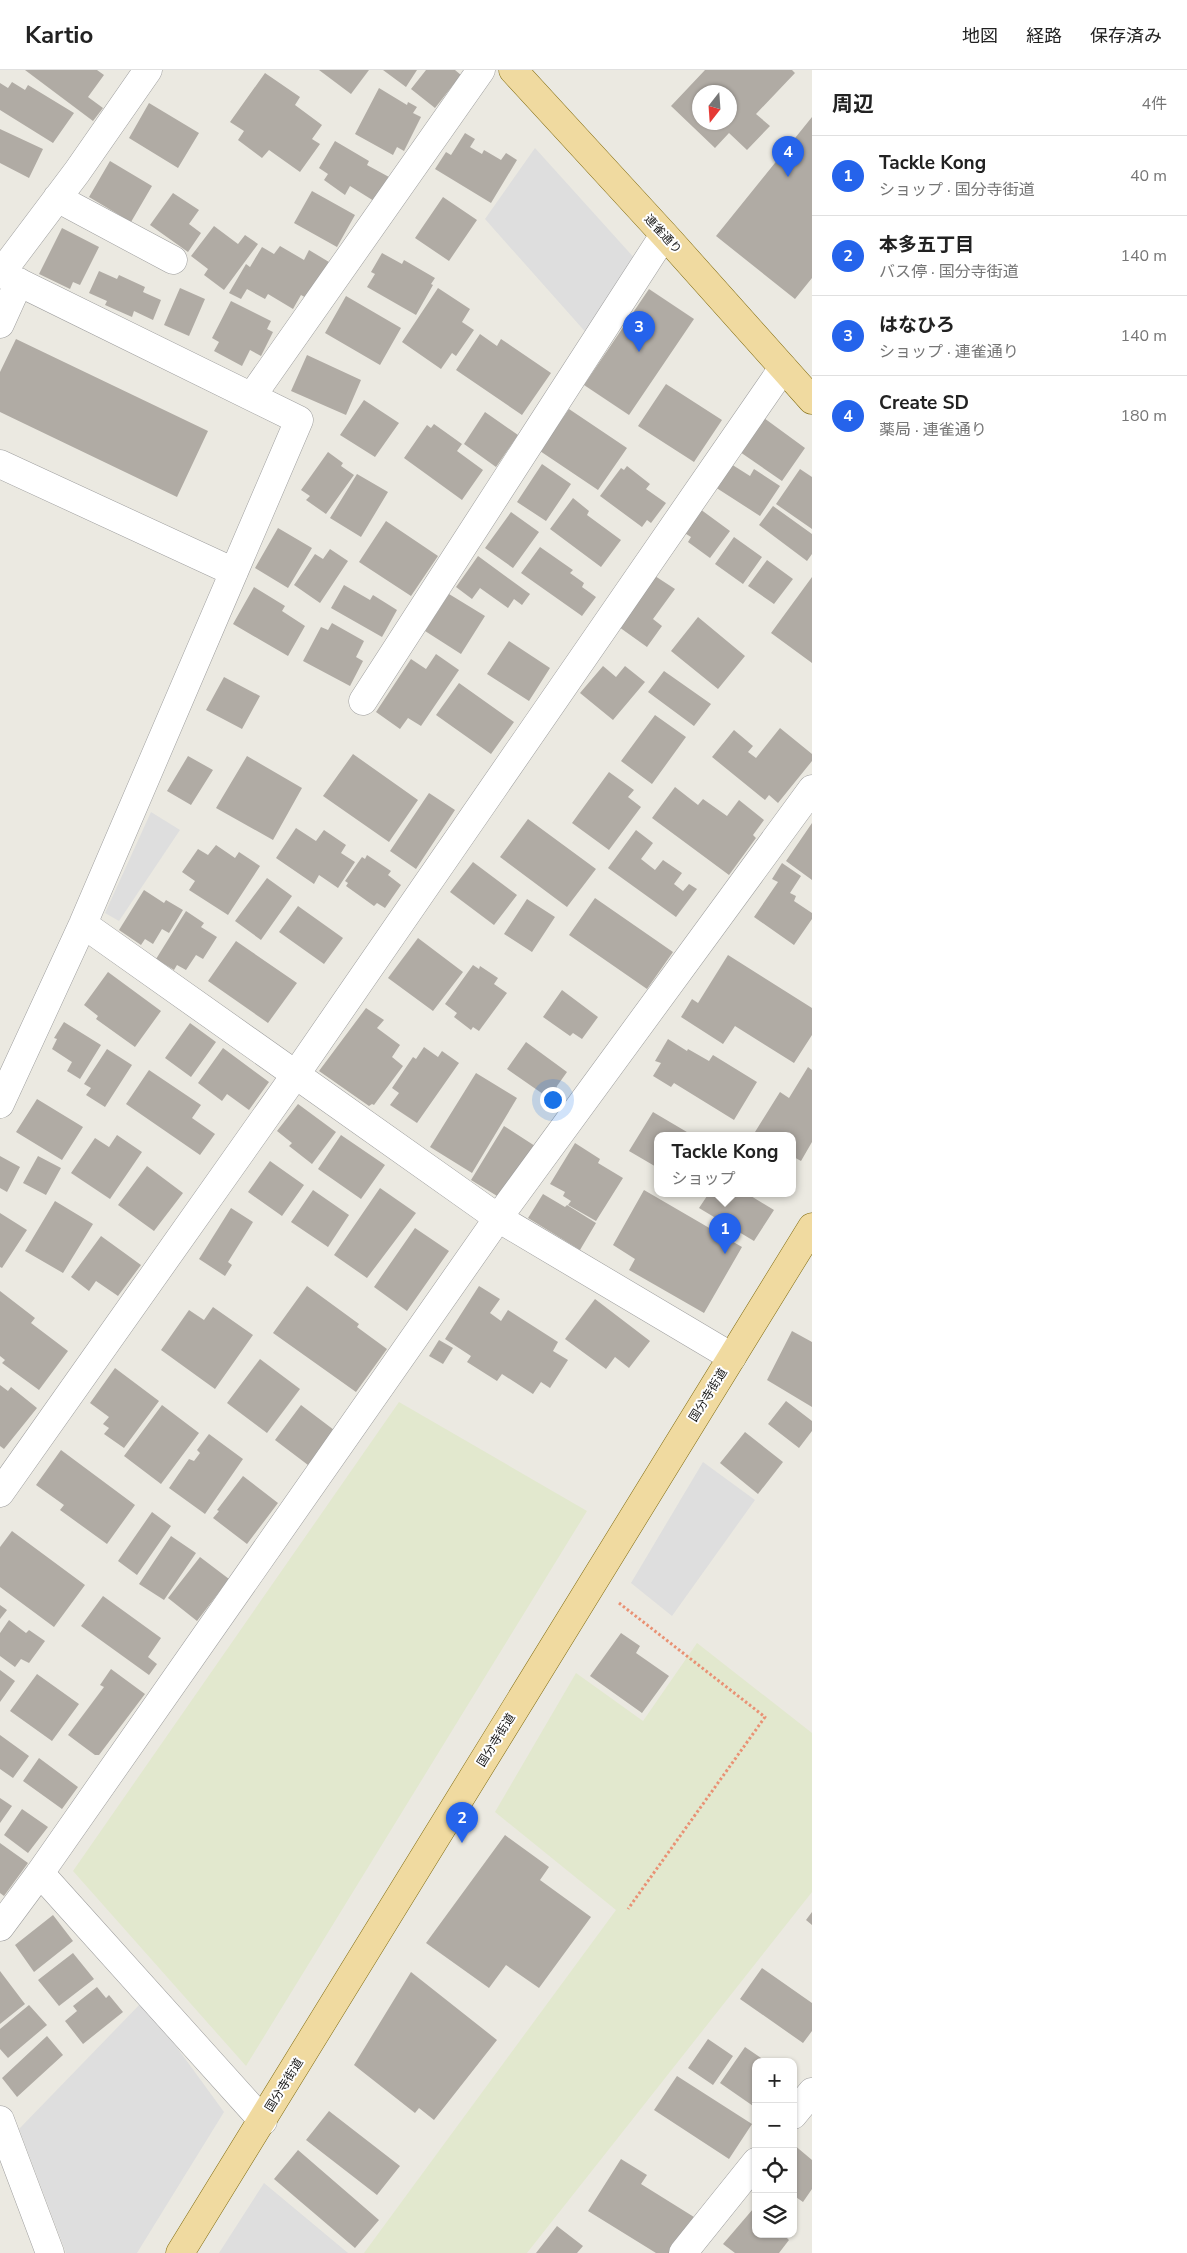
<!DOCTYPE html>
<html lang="ja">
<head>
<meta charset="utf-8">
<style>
	body { margin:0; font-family:"Nunito Sans","Noto Sans JP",sans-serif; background:#f6f6f6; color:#222 }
	.controls { position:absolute; right:15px; bottom:15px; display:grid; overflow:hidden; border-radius:10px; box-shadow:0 1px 4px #0004 }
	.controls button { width:45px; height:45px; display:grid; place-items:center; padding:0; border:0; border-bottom:1px solid #e0e0e0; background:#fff; color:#222; font:25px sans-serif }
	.compass { position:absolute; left:692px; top:15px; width:45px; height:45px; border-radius:50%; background:#fff; box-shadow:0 1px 4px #0004; rotate:197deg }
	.you { position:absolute; left:552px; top:1029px; width:18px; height:18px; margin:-12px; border:4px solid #fff; border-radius:50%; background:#1a73e8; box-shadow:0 0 0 8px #1a73e833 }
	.badge { display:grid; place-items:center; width:32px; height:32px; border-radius:50%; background:#2563eb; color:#fff; font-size:16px; font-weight:700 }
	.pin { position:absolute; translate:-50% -41px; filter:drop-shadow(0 1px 2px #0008) }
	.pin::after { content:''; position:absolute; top:26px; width:18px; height:15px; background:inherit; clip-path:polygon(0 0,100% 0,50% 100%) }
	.popup { position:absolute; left:654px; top:1062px; width:142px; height:65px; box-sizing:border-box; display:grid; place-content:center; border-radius:10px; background:#fff; filter:drop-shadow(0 1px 4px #0005); font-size:16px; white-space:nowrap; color:#767676 }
	.popup b { font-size:19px; color:#222 }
	.popup::after { content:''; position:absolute; left:50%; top:100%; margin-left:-10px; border:10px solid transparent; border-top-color:#fff }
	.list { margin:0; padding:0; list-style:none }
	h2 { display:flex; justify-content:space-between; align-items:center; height:65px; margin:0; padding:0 20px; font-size:21px }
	h2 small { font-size:16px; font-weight:400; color:#767676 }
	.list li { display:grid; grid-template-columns:32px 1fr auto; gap:15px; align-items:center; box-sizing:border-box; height:80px; padding:0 20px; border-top:1px solid #e0e0e0 }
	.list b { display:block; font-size:19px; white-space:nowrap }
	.list p { margin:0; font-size:16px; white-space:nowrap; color:#767676 }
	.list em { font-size:16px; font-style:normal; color:#767676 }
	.icon { flex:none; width:28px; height:28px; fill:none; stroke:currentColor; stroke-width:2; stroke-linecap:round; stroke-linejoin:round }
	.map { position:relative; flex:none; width:812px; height:2183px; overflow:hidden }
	header { display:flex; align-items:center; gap:30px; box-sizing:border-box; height:70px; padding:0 25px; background:#fff; border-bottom:1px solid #e0e0e0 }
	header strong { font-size:24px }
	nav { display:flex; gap:28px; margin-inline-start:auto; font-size:18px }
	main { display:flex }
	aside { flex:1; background:#fff }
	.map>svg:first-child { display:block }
	.farmland { fill:#e2e8ce }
	.parking { fill:#dedede }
	.building { fill:#b0aba4; fill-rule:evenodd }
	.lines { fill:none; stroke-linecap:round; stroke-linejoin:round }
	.minor-casing { stroke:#9e9e9e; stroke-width:29 }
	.major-casing { stroke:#816c10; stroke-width:29 }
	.path { stroke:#e99174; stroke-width:3; stroke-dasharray:2.5 2.5; stroke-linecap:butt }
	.minor { stroke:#fff; stroke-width:28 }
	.major { stroke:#f0daa0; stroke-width:28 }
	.labels { text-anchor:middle; stroke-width:4; stroke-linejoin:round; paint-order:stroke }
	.street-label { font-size:12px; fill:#1a1a1a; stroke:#fff }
</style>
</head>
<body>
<header>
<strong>Kartio</strong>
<nav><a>地図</a><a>経路</a><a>保存済み</a></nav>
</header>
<main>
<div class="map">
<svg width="812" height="2183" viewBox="0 0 812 2183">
	<rect width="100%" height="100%" fill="#ebe9e1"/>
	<path class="farmland" d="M399 1332 587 1441 246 1996 73 1801Z
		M697 1573 812 1663V1822L527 2183H364L616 1840 495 1742 576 1603 643 1651Z"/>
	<path class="parking" d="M535 78 637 191 589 266 485 149Z
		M151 742 180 760 119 851 105 843Z
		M703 1392 755 1430 672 1546 631 1513Z
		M143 1931 224 2042 137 2183H66L19 2059Z
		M264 2113 348 2183H219Z"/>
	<path class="building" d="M25 0H97L104 5 88 27 103 38 93 51Z
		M319 0H369L351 24Z
		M383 0H417L406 17Z
		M426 0H455L461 5 435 38 411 19Z
		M705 0H792L795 3 756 44 770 56 747 80 729 63 715 78 671 36ZM700 22H730V52H700Z
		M265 3 300 27 295 35 322 55 312 69 320 74 300 102 269 80 262 88 238 70 244 61 230 52Z
		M12 12 25 20 28 15 74 43 53 73 0 40V13L8 18Z
		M379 18 407 35 408 32 417 37 413 43 421 47 404 81 397 77 393 85 355 64Z
		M149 33 199 63 178 98 129 68Z
		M812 47V208L795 229 716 166Z
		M0 59 43 79 29 108 0 93Z
		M465 63 475 69 470 77 482 84 484 80 501 90 506 83 517 90 491 133 435 99 446 82 451 85Z
		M335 71 369 91 367 95 389 107 374 131 350 116 345 125 324 110 328 104 319 98Z
		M110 91 152 116 131 152 89 127Z
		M312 121 355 145 337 177 294 153Z
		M173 123 199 140 189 154 201 163 188 182 150 155Z
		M443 127 477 150 449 191 415 168Z
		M214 156 238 174 245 165 258 174 224 220 204 205 208 199 191 186Z
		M62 158 99 177 80 215 73 212 70 219 39 204Z
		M280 176 304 190 309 180 329 192 308 229 301 225 293 239 268 224 265 229 247 219 241 229 229 223 246 194 250 197 262 177 274 184Z
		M382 183 402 194 404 190 435 208 431 214 433 215 416 245 367 217 375 204 371 202Z
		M99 201 117 209 119 205 145 217 143 222 161 230 153 250 134 241 132 247 105 235 107 231 89 223Z
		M180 218 205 229 189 266 164 255Z
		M438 218 470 239 462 252 474 260 456 286 452 283 441 299 402 272Z
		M649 219 694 249 629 345 584 315Z
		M346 226 401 258 380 295 325 263Z
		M231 231 271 251 267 259 273 262 261 286 250 280 242 296 214 281 219 272 212 268Z
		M480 264 497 276 501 269 551 303 522 345 456 300Z
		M16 269 208 361 177 427 0 342V302Z
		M307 285 361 310 346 345 291 321Z
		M666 314 722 350 694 392 638 356Z
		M364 330 399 353 375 387 340 365Z
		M569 339 627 378 598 420 540 381Z
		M485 342 518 365 496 397 464 374Z
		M764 348 805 378 782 411 740 382Z
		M434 354 462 374 457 381 483 400 462 430 404 388 427 355 431 358Z
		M328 382 343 393 341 396 354 405 326 444 306 430 310 426 301 420Z
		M542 394 571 414 546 451 517 432Z
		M731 394 750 406 754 399 780 416 760 446 715 417Z
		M627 396 650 414 646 419 666 433 651 453 647 450 642 457 600 426 621 398 624 400Z
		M800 399 812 407V459L776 434Z
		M357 404 388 422 361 467 330 448Z
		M573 428 589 441 587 445 621 470 601 497 550 459Z
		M773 436 812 464V484L807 491 759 455Z
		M700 439 730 461 710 488 688 472 691 467 683 462Z
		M511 442 539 462 513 498 485 478Z
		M386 451 438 486 411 526 359 492Z
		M278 458 312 478 288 518 255 498Z
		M734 467 762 487 743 514 715 494Z
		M540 477 573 500 570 503 584 513 582 517 596 527 582 546 521 503Z
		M330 479 348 491 320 533 294 515 315 484 323 489Z
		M478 486 530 524 522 535 514 529 508 538 480 518 472 529 456 517Z
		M767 490 793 509 774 534 748 516Z
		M655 506 675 519 653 549 662 556 647 577 619 557Z
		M812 507V593L771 563Z
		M344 515 370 530 373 525 397 540 382 567 331 538Z
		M254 517 285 536 282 541 305 556 288 586 233 554Z
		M449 524 485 546 461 584 425 561Z
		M698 547 745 586 718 619 671 581Z
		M332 553 364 571 356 587 363 591 350 616 303 591 321 557 328 560Z
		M509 571 550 598 529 631 487 604Z
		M436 584 459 600 421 656 408 648 400 659 376 642 411 589 426 599Z
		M603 596 616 607 625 596 645 612 613 650 580 623Z
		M664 601 711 634 694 656 648 622Z
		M224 607 260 626 242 659 206 640Z
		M459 613 514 652 491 684 436 645Z
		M655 645 686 667 652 714 621 691Z
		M780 658 812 684V691L778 733 769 725 765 730 712 687 734 660 753 676 748 682 756 688Z
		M353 684 418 730 389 772 323 726Z
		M188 686 213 700 191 735 167 721Z
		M247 686 302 718 273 770 216 738Z
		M609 702 634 720 628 727 641 737 609 780 572 753Z
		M675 717 698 735 703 729 727 746 739 730 764 750 753 765 756 768 729 805 652 748Z
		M429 723 455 740 416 799 390 781Z
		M528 749 596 799 567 837 500 787Z
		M812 753V810L786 791Z
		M296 758 316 771 324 760 346 775 341 783 355 792 338 818 319 805 314 814 276 788Z
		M636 760 653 773 641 789 655 800 663 790 682 803 674 814 683 821 689 814 697 819 676 847 608 798Z
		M216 775 235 788 239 782 260 796 228 845 189 820 195 811 182 802 198 779 208 785Z
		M367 785 391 801 388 805 401 815 385 838 377 833 374 836 346 816 348 813 345 811 362 787 365 789Z
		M473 792 517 825 494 855 450 822Z
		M782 793 801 806 790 823 796 826 794 831 812 843V849L794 875 754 847 778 812 772 809Z
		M267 808 292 826 261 870 235 851Z
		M144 820 164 833 166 830 183 840 169 863 162 859 153 874 145 869 141 875 119 860Z
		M595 828 673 882 647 919 569 865Z
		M527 829 555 847 532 882 504 864Z
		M298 836 343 868 324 894 279 862Z
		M186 841 204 853 201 857 217 867 203 889 196 885 186 900 177 895 174 900 156 889Z
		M418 868 463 902 433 941 388 908Z
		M236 871 297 913 268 953 208 911Z
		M728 885 812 938V965L794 993 735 956 723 974 681 947 692 929 698 933Z
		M473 895 479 899 480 896 498 908 494 914 507 923 479 961 473 957 471 960 454 947 457 943 445 934Z
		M108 902 161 941 135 977 96 949 98 946 84 935Z
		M562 920 598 947 582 969 573 963 570 966 543 947Z
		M366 938 384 950 377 958 400 975 392 987 403 996 374 1035 372 1034 369 1036 319 1001Z
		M64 952 101 975 80 1009 67 1001 72 992 52 979 57 969 54 968Z
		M190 953 216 972 191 1007 165 988Z
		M668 969 687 981 688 979 709 991 713 985 757 1012 734 1050 674 1013 671 1017 653 1006 661 993 655 991Z
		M526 972 567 1002 557 1016 553 1031 507 999Z
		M424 977 438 987 442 981 459 993 417 1053 390 1035 399 1023 392 1018 413 987 416 989Z
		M223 978 269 1012 249 1040 227 1024 222 1031 198 1013Z
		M107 979 132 995 105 1037 86 1025 91 1018 84 1014Z
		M808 997 812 1000V1072L801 1091 792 1086V1065H759L755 1062 780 1022 789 1028Z
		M149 1000 201 1035 192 1048 215 1064 200 1085 126 1034Z
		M476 1003 517 1028 472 1103 430 1077Z
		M37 1029 83 1057 62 1090 16 1062Z
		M298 1034 336 1062 312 1094 289 1076 292 1073 277 1061Z
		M653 1042 692 1065H658V1098L629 1081Z
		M504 1056 535 1076 502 1129 471 1110Z
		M117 1065 142 1082 110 1129 71 1103 95 1068 109 1077Z
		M341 1065 385 1095 361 1129 318 1099Z
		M575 1073 600 1089 598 1093 623 1108 596 1151 568 1135 571 1131 563 1126 565 1122 550 1114Z
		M0 1086 20 1097 7 1122 0 1118Z
		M38 1086 61 1098 46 1125 23 1113Z
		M270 1091 304 1115 282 1146 248 1122Z
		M147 1096 183 1123 154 1161 118 1135Z
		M380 1118 416 1143 367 1208 334 1185Z
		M313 1120 349 1145 328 1177 291 1152Z
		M644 1120 742 1177 704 1243 629 1200 635 1189 613 1175Z
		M709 1123H746L774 1140 754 1171 699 1138Z
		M543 1124 565 1137 567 1135 596 1153 580 1180 528 1148Z
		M55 1131 93 1154 63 1203 25 1181Z
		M231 1138 253 1152 228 1192 232 1195 225 1206 199 1189Z
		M0 1143 27 1160 2 1198 0 1197Z
		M415 1158 449 1181 407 1241 374 1217Z
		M101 1166 141 1195 118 1226 96 1211 89 1221 71 1207Z
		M307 1216 359 1254 357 1257 387 1279 356 1322 273 1263Z
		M479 1216 500 1229 490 1243 501 1251 508 1240 558 1272 553 1281 568 1290 550 1318 541 1312 533 1324 502 1304 497 1311 467 1292 471 1286 445 1269Z
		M0 1221 35 1248 31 1253 68 1281 39 1320 2 1293 5 1290 0 1286Z
		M595 1229 650 1271 629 1298 615 1287 606 1299 565 1269Z
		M213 1237 253 1265 215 1319 161 1280 189 1240 204 1250Z
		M792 1261 812 1272V1337L767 1310Z
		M439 1270 453 1278 443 1294 429 1286Z
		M260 1289 300 1319 267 1363 227 1333Z
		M115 1298 159 1331 124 1378 104 1364 109 1358 103 1354 109 1347 90 1333Z
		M0 1315 8 1321 11 1317 37 1338 4 1379 0 1376Z
		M786 1331 812 1351V1361L799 1378 768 1354Z
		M162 1335 199 1363 161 1414 124 1386Z
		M301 1335 334 1360 308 1395 275 1370Z
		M745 1362 783 1392 758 1424 720 1393Z
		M209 1364 243 1389 205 1444 169 1418 189 1389 194 1391 200 1383 197 1380Z
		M61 1380 135 1435 107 1474 60 1440 64 1435 36 1415Z
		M243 1406 278 1433 247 1474 213 1448 219 1441 217 1440Z
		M152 1442 171 1456 137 1505 118 1491Z
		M12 1461 85 1515 54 1557 0 1517V1477Z
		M171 1466 196 1483 164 1530 139 1514Z
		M200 1487 229 1509 197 1551 168 1528Z
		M103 1526 161 1568 148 1587 157 1594 149 1605 81 1556Z
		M0 1535 7 1540 0 1549Z
		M9 1550 26 1563 29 1560 45 1571 29 1593 21 1589 15 1597 0 1586V1563Z
		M621 1563 640 1576 636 1583 669 1606 642 1643 590 1606Z
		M111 1599 145 1624 99 1685H95L68 1665 104 1617 100 1615Z
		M0 1600 15 1611 0 1632Z
		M37 1604 79 1634 52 1671 10 1641Z
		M0 1665 29 1686 13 1708 0 1699Z
		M39 1688 78 1717 62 1739 23 1711Z
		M0 1728 12 1736 0 1753Z
		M22 1739 48 1757 28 1783 4 1765Z
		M505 1765 549 1797 540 1810 591 1847 539 1918 506 1895 489 1918 426 1873Z
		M0 1773 28 1793 4 1826 0 1823Z
		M812 1842V1855L806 1850Z
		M53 1845 73 1871 34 1902 15 1875Z
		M73 1883 94 1909 59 1936 38 1910Z
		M762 1898 812 1933V1961L803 1973 740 1929Z
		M0 1901 25 1934 0 1954Z
		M411 1902 497 1970 434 2050 419 2038 415 2043 354 1995Z
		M97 1917 106 1928 109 1925 123 1942 83 1974 65 1951 77 1941 73 1936Z
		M29 1935 47 1955 8 1988 0 1979V1959Z
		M47 1966 63 1985 17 2027 2 2008Z
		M708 1969 733 1986 713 2015 688 1998Z
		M745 1977 767 1992H756V2038L720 2013Z
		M677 2006 752 2054 729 2089 654 2040Z
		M329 2041 400 2096 377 2125 306 2070Z
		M793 2074 812 2090V2119L803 2132 793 2125Z
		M298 2080 379 2150 355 2178 274 2109Z
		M621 2089 647 2105 641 2114 694 2147 672 2183H656L588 2141Z
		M753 2139 756 2142V2164H783L789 2170 779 2183H735L723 2174Z
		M557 2156 583 2176 577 2183H536Z"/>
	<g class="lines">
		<g class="minor-casing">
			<path id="minor" d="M57 128 173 190
				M0 203 299 350 83 854 0 1034
				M1 203 77 102 148 0
				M0 254 19 212
				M252 326 481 0
				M0 394 234 502
				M363 631 664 165
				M83 854 498 1148 732 1287
				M0 1423 296 1004 783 298
				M40 1803 263 2051
				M0 1857 40 1803 498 1148 812 719
				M793 2045 812 2022
				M0 2050 50 2183
				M683 2183 756 2092"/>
		</g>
		<g class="major-casing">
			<path id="major" d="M513 0 670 171 812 330
				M180 2183 812 1157"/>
		</g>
		<path class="path" d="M619 1533 765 1647 628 1839"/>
		<use href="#minor" class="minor"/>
		<use href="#major" class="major"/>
	</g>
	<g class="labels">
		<g class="street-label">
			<text transform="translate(663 164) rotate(47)" y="4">連雀通り</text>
			<text transform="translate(708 1325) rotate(-58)" y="4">国分寺街道</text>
			<text transform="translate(496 1670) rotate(-58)" y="4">国分寺街道</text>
			<text transform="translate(284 2015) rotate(-58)" y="4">国分寺街道</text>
		</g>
	</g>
</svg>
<div class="controls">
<button>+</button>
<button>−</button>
<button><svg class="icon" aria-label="locate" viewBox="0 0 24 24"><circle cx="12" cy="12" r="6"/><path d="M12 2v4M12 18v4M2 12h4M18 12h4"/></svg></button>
<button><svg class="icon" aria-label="layers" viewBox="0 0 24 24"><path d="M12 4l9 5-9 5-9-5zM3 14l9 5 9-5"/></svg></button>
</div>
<svg class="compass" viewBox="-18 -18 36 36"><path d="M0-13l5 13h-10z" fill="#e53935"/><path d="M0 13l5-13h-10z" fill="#767676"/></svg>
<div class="you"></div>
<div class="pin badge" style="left:725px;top:1184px">1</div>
<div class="popup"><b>Tackle Kong</b>ショップ</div>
<div class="pin badge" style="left:462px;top:1773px">2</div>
<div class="pin badge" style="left:639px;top:282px">3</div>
<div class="pin badge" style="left:788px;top:107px">4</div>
</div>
<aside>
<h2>周辺<small>4件</small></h2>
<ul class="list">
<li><span class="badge">1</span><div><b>Tackle Kong</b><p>ショップ · 国分寺街道</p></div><em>40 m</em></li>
<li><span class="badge">2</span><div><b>本多五丁目</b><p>バス停 · 国分寺街道</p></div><em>140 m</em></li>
<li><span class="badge">3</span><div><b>はなひろ</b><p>ショップ · 連雀通り</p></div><em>140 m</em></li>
<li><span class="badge">4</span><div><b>Create SD</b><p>薬局 · 連雀通り</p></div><em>180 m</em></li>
</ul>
</aside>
</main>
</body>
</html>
